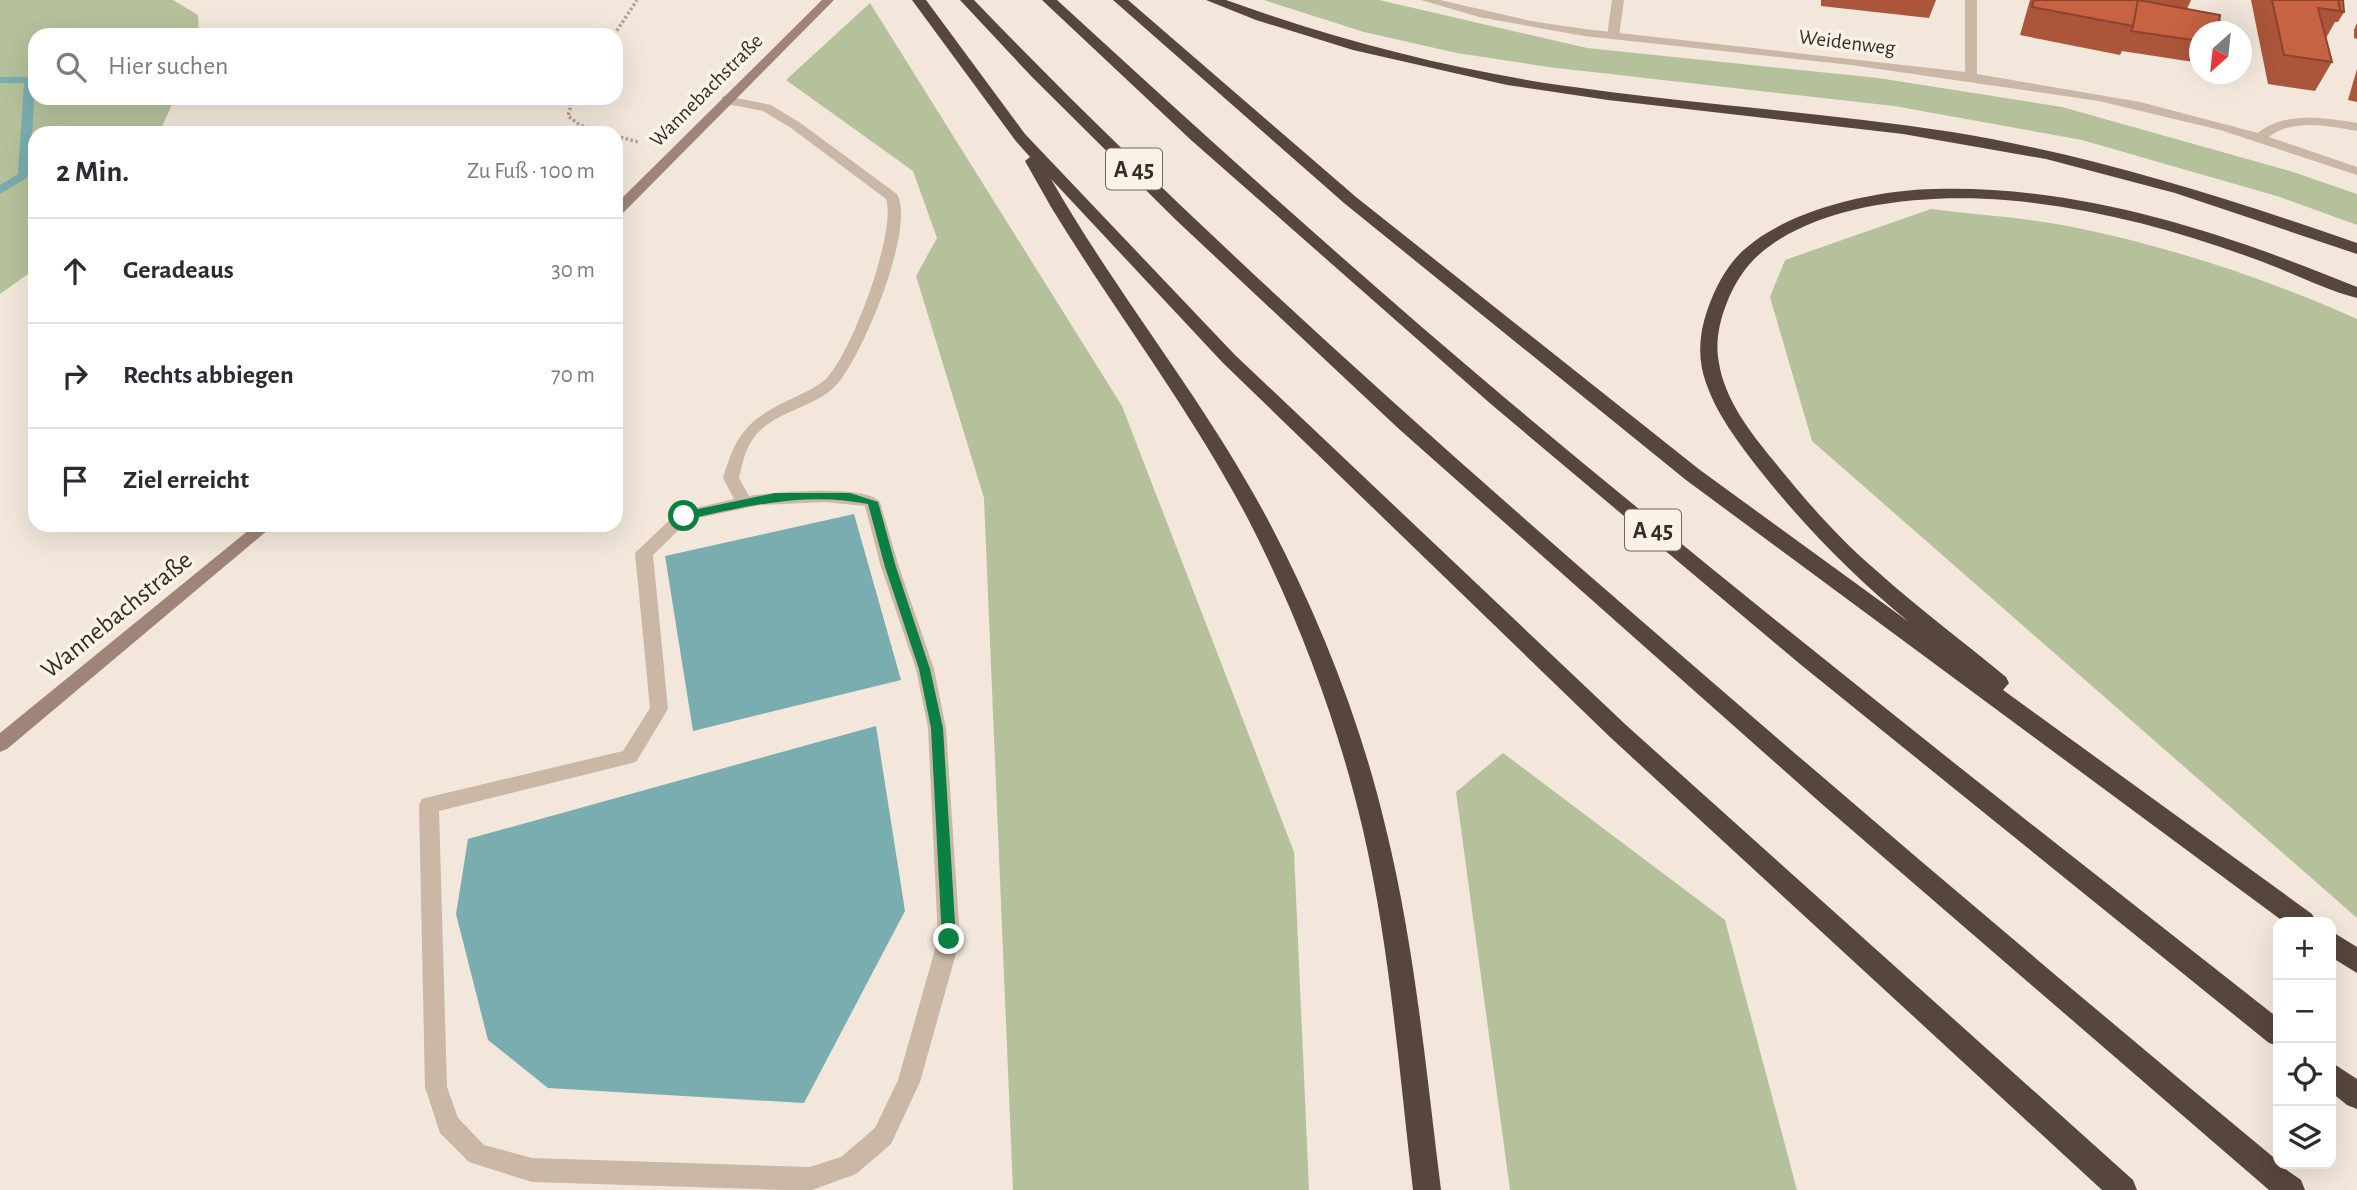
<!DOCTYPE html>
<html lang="de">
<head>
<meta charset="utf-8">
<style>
	body { margin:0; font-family:"Alegreya Sans",sans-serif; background:#f2f2f3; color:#2b2b33 }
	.controls { position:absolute; right:21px; bottom:21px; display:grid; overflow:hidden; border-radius:14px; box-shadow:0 7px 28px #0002 }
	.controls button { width:63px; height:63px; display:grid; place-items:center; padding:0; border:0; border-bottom:2px solid #e1e1e2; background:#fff; color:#2b2b33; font:35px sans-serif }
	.compass { position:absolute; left:2189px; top:21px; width:63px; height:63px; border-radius:50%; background:#fff; box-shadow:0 7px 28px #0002; rotate:207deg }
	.stop { position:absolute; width:21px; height:21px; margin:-16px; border:5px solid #0b8043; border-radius:50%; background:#fff }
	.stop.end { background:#0b8043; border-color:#fff; box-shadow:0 2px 7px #0008 }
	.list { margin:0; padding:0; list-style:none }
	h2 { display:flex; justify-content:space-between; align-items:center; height:91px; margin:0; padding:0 28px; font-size:30px }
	h2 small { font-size:23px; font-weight:400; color:#7c7c81 }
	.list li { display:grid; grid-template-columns:46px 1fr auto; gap:21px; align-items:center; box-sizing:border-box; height:105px; padding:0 28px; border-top:2px solid #e1e1e2 }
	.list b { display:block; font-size:26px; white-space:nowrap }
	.list em { font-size:23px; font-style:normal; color:#7c7c81 }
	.icon { flex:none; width:38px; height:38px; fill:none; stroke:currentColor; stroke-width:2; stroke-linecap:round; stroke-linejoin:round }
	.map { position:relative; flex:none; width:2357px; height:1190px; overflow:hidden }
	.search { position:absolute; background:#fff; box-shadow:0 7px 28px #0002; left:28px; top:28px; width:595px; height:77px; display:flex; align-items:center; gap:18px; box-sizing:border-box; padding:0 24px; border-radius:21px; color:#7c7c81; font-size:26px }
	.panel { position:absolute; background:#fff; box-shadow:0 7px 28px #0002; left:28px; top:126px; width:595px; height:406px; border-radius:21px }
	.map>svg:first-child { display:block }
	.green { fill:#b4c19a }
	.water { fill:#79adaf }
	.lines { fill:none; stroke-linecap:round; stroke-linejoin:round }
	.stream { fill:#79adaf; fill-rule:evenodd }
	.path { stroke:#b6a090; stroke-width:3.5; stroke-dasharray:2.5 2.5; stroke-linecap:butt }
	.service { fill:#cab7a6; fill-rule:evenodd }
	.minor { fill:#cab7a6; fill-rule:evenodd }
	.secondary { fill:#9e8578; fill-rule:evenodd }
	.motorway { fill:#57463e; fill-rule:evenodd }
	.wall { fill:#ab553a }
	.building { fill:#c76343; stroke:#8b452f; stroke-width:2 }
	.route { fill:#0b8043 }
	.labels { text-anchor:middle; stroke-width:7; stroke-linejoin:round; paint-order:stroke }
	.far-street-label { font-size:21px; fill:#362c27; stroke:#faf1e7 }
	.shield { fill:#faf1e7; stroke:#716761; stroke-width:2 }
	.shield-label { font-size:24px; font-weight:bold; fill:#362c27 }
	.street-label { font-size:26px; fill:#362c27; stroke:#faf1e7 }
</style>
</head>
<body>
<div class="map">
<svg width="2357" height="1190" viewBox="0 0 2357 1190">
	<rect width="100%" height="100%" fill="#f2e7da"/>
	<path class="green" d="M0 0H173L198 15 199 35H35V98H175L159 133H35V269L0 294Z
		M1264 0H1379L1587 48 1878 78 2062 107 2293 172 2357 194V225L2280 197 2082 140 1894 106 1548 67 1457 53 1364 32Z
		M870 3 1122 406 1294 852 1309 1190H1013L984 498 916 276 937 238 913 171 786 80Z
		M1931 209C1976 215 2023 217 2068 226 2168 246 2265 278 2357 319V918L1812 441 1770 297 1785 260Z
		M1503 753 1725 920 1797 1190H1510L1456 792Z"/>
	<path class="water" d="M854 514 901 680 693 731 665 556Z
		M876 726 905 911 804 1103 548 1088 488 1040 456 914 468 839Z"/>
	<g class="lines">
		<path class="stream" d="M0 77H30L35 79 30 176 0 194V185L18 174 24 83H0Z"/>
		<path class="path" d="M614 35 637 0
			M573 98 568 116 580 125 606 133
			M616 136 638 142"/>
		<path class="service" d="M1612 0H1624L1619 36 1613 39 1607 36Z
			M726 96 771 105 799 122 897 194C916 228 863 354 838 383 815 410 770 410 751 442 744 453 742 466 739 478L749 496C773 492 866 484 880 502L899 567 934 669 946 728 960 939 920 1082 891 1144 856 1174 812 1190H789L532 1182 469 1162 440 1133 425 1087 419 805 422 799 429 797 623 751 650 708 635 553 678 512 734 499 723 478C736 434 747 420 789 400 801 394 816 388 826 379 851 354 897 232 886 199L791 128 763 111 722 103V97ZM825 502 865 506 881 567 916 669 928 728 938 939 898 1080 875 1128 841 1157 810 1167 532 1158 484 1145 458 1118 447 1087 439 811 636 762 668 709 653 555 689 520 760 505Z"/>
		<path class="minor" d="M1421 0H1440L1531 21 1584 29 1965 72V0H1977V74L2140 102 2258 133C2285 111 2325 118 2357 123V131C2330 126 2292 118 2269 137L2357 167V175L2220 130 2099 101 1851 65 1584 36 1479 17Z"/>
		<path class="secondary" d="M822 0H834L621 215 616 216V204Z
			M255 525H274L7 749 0 752V733Z"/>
		<path class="motorway" d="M912 0H926L1025 134 1235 355 1626 725 2133 1180 2137 1190H2102L1610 737 1223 363 1051 179C1118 296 1205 401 1268 520 1319 617 1361 722 1386 829 1415 947 1426 1070 1441 1190H1413C1399 1070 1390 948 1363 830 1338 723 1298 616 1248 519 1191 410 1115 312 1051 207L1025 161 1030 157 1015 140Z
			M960 0H974C1184 218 1408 418 1636 616 1848 800 2062 982 2278 1161V1164L2301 1180 2305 1190H2269L1823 805 1399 429 1176 220 1032 77Z
			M1042 0H1057C1204 135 1352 269 1505 398 1758 610 2018 814 2278 1018V1046L2269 1043 1800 664 1492 405 1191 140Z
			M1113 0H1128L1356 197 1700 470 1909 622C1853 576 1803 525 1758 468 1738 442 1717 415 1706 383 1697 358 1699 333 1708 308 1716 286 1728 263 1746 248 1790 209 1877 190 1934 189 2080 185 2223 232 2357 287V298C2322 289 2287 270 2252 258 2173 229 2089 207 2005 200 1930 194 1822 202 1762 252 1745 266 1734 284 1726 305 1719 323 1715 344 1719 363 1725 400 1750 432 1773 460 1805 500 1839 539 1878 572 1919 609 1964 642 2006 677L2009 683 2003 690 2312 914 2316 922H2284L1686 480 1344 203Z
			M1206 0H1226C1334 39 1445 68 1559 85 1689 104 1822 112 1952 132 2091 155 2225 197 2357 243V254L2175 193 2046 159 1903 134 1608 100 1507 85 1353 50 1256 20Z
			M2331 931 2357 947V973L2331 957Z
			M2331 1062 2357 1079V1109L2347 1105 2331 1092Z"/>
	</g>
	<path class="wall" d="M1821 0H1936L1929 18 1821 6Z
		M2030 0H2191L2187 9 2200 32V63L2122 51 2120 55 2020 35Z
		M2251 0H2343L2344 12 2338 22H2335L2326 38 2332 62 2315 91 2268 84Z
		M2357 23V39L2354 38V30Z
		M2357 69V102L2348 100Z"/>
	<path class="building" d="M2034 0H2138L2133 26 2032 7Z
		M2138 0 2220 15 2218 32H2200V41L2131 31 2133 26Z
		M2272 0H2338L2341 11 2318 8 2332 62 2284 55Z
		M2338 0H2343L2344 12H2341Z"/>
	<path class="route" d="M775 493H850L878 502 896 567 930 669 943 728 956 939 954 943H944L942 939 931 728 919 669 885 567 868 504C806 491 744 507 684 520L679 516 684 512Z"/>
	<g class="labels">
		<g class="far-street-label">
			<text transform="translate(1847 42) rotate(7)" y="7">Weidenweg</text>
			<text transform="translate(706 90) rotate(-45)" y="7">Wannebachstraße</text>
		</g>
		<g class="shield">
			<rect x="1106" y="148.5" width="56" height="41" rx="5"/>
			<rect x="1625" y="509.5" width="56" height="41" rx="5"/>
		</g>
		<g class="shield-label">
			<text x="1134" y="177">A 45</text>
			<text x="1653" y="538">A 45</text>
		</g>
		<g class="street-label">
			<text transform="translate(116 614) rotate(-39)" y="9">Wannebachstraße</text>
		</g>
	</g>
</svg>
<div class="controls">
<button>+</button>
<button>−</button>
<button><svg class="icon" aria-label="locate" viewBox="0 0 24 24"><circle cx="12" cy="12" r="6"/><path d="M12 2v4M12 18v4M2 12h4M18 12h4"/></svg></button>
<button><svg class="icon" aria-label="layers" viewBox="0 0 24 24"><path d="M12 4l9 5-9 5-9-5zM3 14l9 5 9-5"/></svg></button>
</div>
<svg class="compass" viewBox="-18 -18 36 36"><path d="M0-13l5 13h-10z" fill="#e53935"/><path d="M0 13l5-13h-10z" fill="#7c7c81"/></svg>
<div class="stop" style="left:684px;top:516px"></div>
<div class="stop end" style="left:949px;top:939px"></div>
<div class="search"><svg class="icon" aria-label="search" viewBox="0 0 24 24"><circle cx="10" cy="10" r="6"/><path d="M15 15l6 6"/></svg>Hier suchen</div>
<section class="panel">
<h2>2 Min.<small>Zu Fuß · 100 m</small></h2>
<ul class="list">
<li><svg class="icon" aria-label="ahead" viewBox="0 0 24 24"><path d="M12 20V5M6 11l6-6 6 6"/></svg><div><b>Geradeaus</b></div><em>30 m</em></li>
<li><svg class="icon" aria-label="right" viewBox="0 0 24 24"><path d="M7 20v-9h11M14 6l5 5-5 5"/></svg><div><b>Rechts abbiegen</b></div><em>70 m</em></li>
<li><svg class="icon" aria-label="arrive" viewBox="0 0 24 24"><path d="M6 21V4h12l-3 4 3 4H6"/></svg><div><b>Ziel erreicht</b></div></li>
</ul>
</section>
</div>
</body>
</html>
